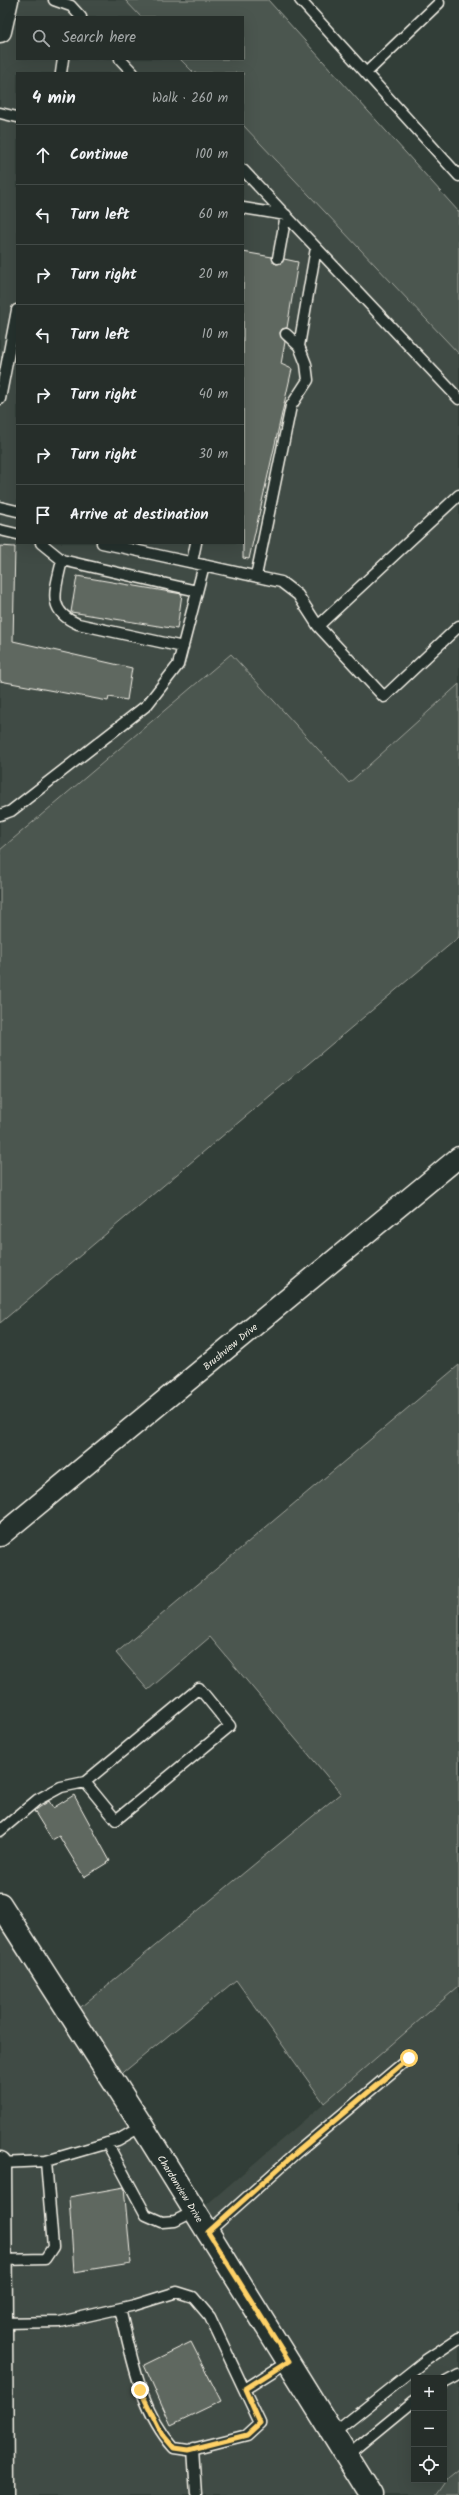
<!DOCTYPE html>
<html lang="en">
<head>
<meta charset="utf-8">
<style>
	body { margin:0; font-family:Kalam,sans-serif; background:#323a36; color:#f1f3f6 }
	.controls { position:absolute; right:12px; bottom:12px; display:grid; overflow:hidden; border-radius:0px; box-shadow:0 4px 16px #0002 }
	.controls button { width:36px; height:36px; display:grid; place-items:center; padding:0; border:0; border-bottom:1px solid #424a47; background:#262e2a; color:#f1f3f6; font:20px sans-serif }
	.stop { position:absolute; width:12px; height:12px; margin:-9px; border:3px solid #ffd166; border-radius:50%; background:#fff }
	.stop.end { background:#ffd166; border-color:#fff; box-shadow:0 1px 4px #0008 }
	.list { margin:0; padding:0; list-style:none }
	h2 { display:flex; justify-content:space-between; align-items:center; height:52px; margin:0; padding:0 16px; font-size:17px }
	h2 small { font-size:13px; font-weight:400; color:#a4a8a8 }
	.list li { display:grid; grid-template-columns:26px 1fr auto; gap:12px; align-items:center; box-sizing:border-box; height:60px; padding:0 16px; border-top:1px solid #424a47 }
	.list b { display:block; font-size:15px; white-space:nowrap }
	.list em { font-size:13px; font-style:normal; color:#a4a8a8 }
	.icon { flex:none; width:22px; height:22px; fill:none; stroke:currentColor; stroke-width:2; stroke-linecap:round; stroke-linejoin:round }
	.map { position:relative; flex:none; width:459px; height:2495px; overflow:hidden }
	.search { position:absolute; background:#262e2a; box-shadow:0 4px 16px #0002; left:16px; top:16px; width:228px; height:44px; display:flex; align-items:center; gap:10px; box-sizing:border-box; padding:0 14px; border-radius:0px; color:#a4a8a8; font-size:15px }
	.panel { position:absolute; background:#262e2a; box-shadow:0 4px 16px #0002; left:16px; top:72px; width:228px; height:472px; border-radius:0px }
	.map>svg:first-child { display:block }
	.built { fill:#404b44; fill-rule:evenodd }
	.green { fill:#4c564f; stroke:#a0a49c }
	.building { fill:#5f6861; stroke:#f4f1e8 }
	.lines { fill:none; stroke-linecap:round; stroke-linejoin:round }
	.lane-casing { stroke:#f4f1e8; stroke-width:13 }
	.street-casing { stroke:#f4f1e8; stroke-width:23 }
	.secondary-casing { stroke:#f4f1e8; stroke-width:25 }
	.primary-casing { stroke:#f4f1e8; stroke-width:25 }
	.lane { stroke:#26332d; stroke-width:10 }
	.street { stroke:#26332d; stroke-width:20 }
	.secondary { stroke:#26332d; stroke-width:22 }
	.primary { stroke:#26332d; stroke-width:22 }
	.route { stroke:#ffd166; stroke-width:5 }
	.labels { text-anchor:middle; stroke-width:3; stroke-linejoin:round; paint-order:stroke }
	.street-label { font-size:10px; fill:#f4f1e8; stroke:#26332d }
</style>
</head>
<body>
<div class="map">
<svg width="459" height="2495" viewBox="0 0 459 2495">
	<rect width="100%" height="100%" fill="#323e38"/>
	<filter id="ink" filterUnits="userSpaceOnUse"><feTurbulence type="fractalNoise" baseFrequency=".025" numOctaves="2"/><feDisplacementMap in="SourceGraphic" scale="8" xChannelSelector="R" yChannelSelector="G"/><feConvolveMatrix kernelMatrix="1 2 1 2 8 2 1 2 1" color-interpolation-filters="sRGB"/></filter>
	<g filter="url(#ink)">
		<path class="built" d="M0 0H125L141 17H17V59H180L194 73H17V543H243V125L459 354V684L349 783 231 654 0 850Z
			M0 1904 197 2213 459 1986V2469L448 2478 436 2495H0ZM414 2378H444V2480H414Z"/>
		<path class="green" d="M125 0H268L459 212V354L243 125V73H194L180 59H243V17H141Z
			M231 654 349 783 459 684V937L0 1323V850Z
			M459 1365V1986L324 2103 236 1980 113 2081 71 2015 341 1793 210 1637 148 1690 116 1653Z
			M459 2469V2495H436L448 2478Z"/>
		<path class="building" d="M243 252 272 257 274 263 277 264 284 259 298 262 287 328 282 329 280 333 285 342 281 364 292 369 249 559 243 558Z
			M0 546 15 547 13 641 132 668 127 700 109 697 108 701 0 681Z
			M77 576 182 594 177 629 71 612Z
			M74 1795 110 1861 84 1877 59 1836 52 1840 34 1811 49 1801 53 1808Z
			M124 2187 131 2263 74 2272 69 2197Z
			M191 2342 221 2401 171 2425 144 2365Z"/>
		<g class="lines">
			<g class="lane-casing">
				<path id="lane" d="M54 0 71 6 81 17
					M300 0 459 176
					M120 59 133 73
					M61 73 63 59
					M366 73 439 3
					M0 113 17 117
					M243 170 459 399
					M243 208 286 215 278 258
					M286 334 299 346
					M0 399 17 310
					M459 495 318 626 384 697 459 626
					M0 507 17 511
					M0 530 17 534
					M41 543 62 560 197 591
					M102 543 281 582 298 595 318 626
					M62 560C56 589 45 610 78 624L183 647
					M192 562 196 543
					M256 576 291 406 308 380 306 364 299 346 316 248
					M0 815 11 811 147 705 178 665 204 565
					M0 1831 37 1800 61 1787 85 1782 199 1688 230 1726 116 1820 85 1782
					M107 2143 146 2215 162 2222 175 2221 195 2211
					M46 2161 118 2140 142 2126
					M0 2163 46 2161 53 2247 45 2259 1 2260
					M208 2232 296 2153 409 2058
					M0 2323 60 2322 135 2305 177 2292 193 2297 210 2317 260 2423 247 2435 188 2450 174 2448C140 2410 132 2357 120 2309
					M444 2383 459 2375
					M245 2389 289 2361
					M334 2433 426 2360 459 2338
					M193 2448 196 2495
					M347 2456 414 2401"/>
			</g>
			<g class="street-casing">
				<g id="street">
					<path id="s1" d="M0 1536 459 1157"/>
				</g>
			</g>
			<g class="secondary-casing">
				<g id="secondary">
					<path id="s2" d="M0 1904 142 2126 371 2495"/>
				</g>
			</g>
			<g class="primary-casing">
				<path id="primary" d="M0 31 7 0
					M0 2163 2 2495"/>
			</g>
			<use href="#lane" class="lane"/>
			<use href="#street" class="street"/>
			<use href="#secondary" class="secondary"/>
			<use href="#primary" class="primary"/>
		</g>
	</g>
	<g class="lines" filter="url(#ink)">
		<path class="route" d="M140 2390 162 2434 174 2448 188 2450 247 2435 260 2423 245 2389 289 2361 208 2232 296 2153 409 2058"/>
	</g>
	<g class="labels">
		<g class="street-label">
			<text dy="4" stroke="none"><textPath href="#s1" startOffset="298">Brushview Drive</textPath></text>
			<text dy="4" stroke="none"><textPath href="#s2" startOffset="337">Chardonview Drive</textPath></text>
		</g>
	</g>
</svg>
<div class="controls">
<button>+</button>
<button>−</button>
<button><svg class="icon" aria-label="locate" viewBox="0 0 24 24"><circle cx="12" cy="12" r="6"/><path d="M12 2v4M12 18v4M2 12h4M18 12h4"/></svg></button>
</div>
<div class="stop" style="left:409px;top:2058px"></div>
<div class="stop end" style="left:140px;top:2390px"></div>
<div class="search"><svg class="icon" aria-label="search" viewBox="0 0 24 24"><circle cx="10" cy="10" r="6"/><path d="M15 15l6 6"/></svg>Search here</div>
<section class="panel">
<h2>4 min<small>Walk · 260 m</small></h2>
<ul class="list">
<li><svg class="icon" aria-label="ahead" viewBox="0 0 24 24"><path d="M12 20V5M6 11l6-6 6 6"/></svg><div><b>Continue</b></div><em>100 m</em></li>
<li><svg class="icon" aria-label="left" viewBox="0 0 24 24"><path d="M17 20v-9H6M10 6l-5 5 5 5"/></svg><div><b>Turn left</b></div><em>60 m</em></li>
<li><svg class="icon" aria-label="right" viewBox="0 0 24 24"><path d="M7 20v-9h11M14 6l5 5-5 5"/></svg><div><b>Turn right</b></div><em>20 m</em></li>
<li><svg class="icon" aria-label="left" viewBox="0 0 24 24"><path d="M17 20v-9H6M10 6l-5 5 5 5"/></svg><div><b>Turn left</b></div><em>10 m</em></li>
<li><svg class="icon" aria-label="right" viewBox="0 0 24 24"><path d="M7 20v-9h11M14 6l5 5-5 5"/></svg><div><b>Turn right</b></div><em>40 m</em></li>
<li><svg class="icon" aria-label="right" viewBox="0 0 24 24"><path d="M7 20v-9h11M14 6l5 5-5 5"/></svg><div><b>Turn right</b></div><em>30 m</em></li>
<li><svg class="icon" aria-label="arrive" viewBox="0 0 24 24"><path d="M6 21V4h12l-3 4 3 4H6"/></svg><div><b>Arrive at destination</b></div></li>
</ul>
</section>
</div>
</body>
</html>
